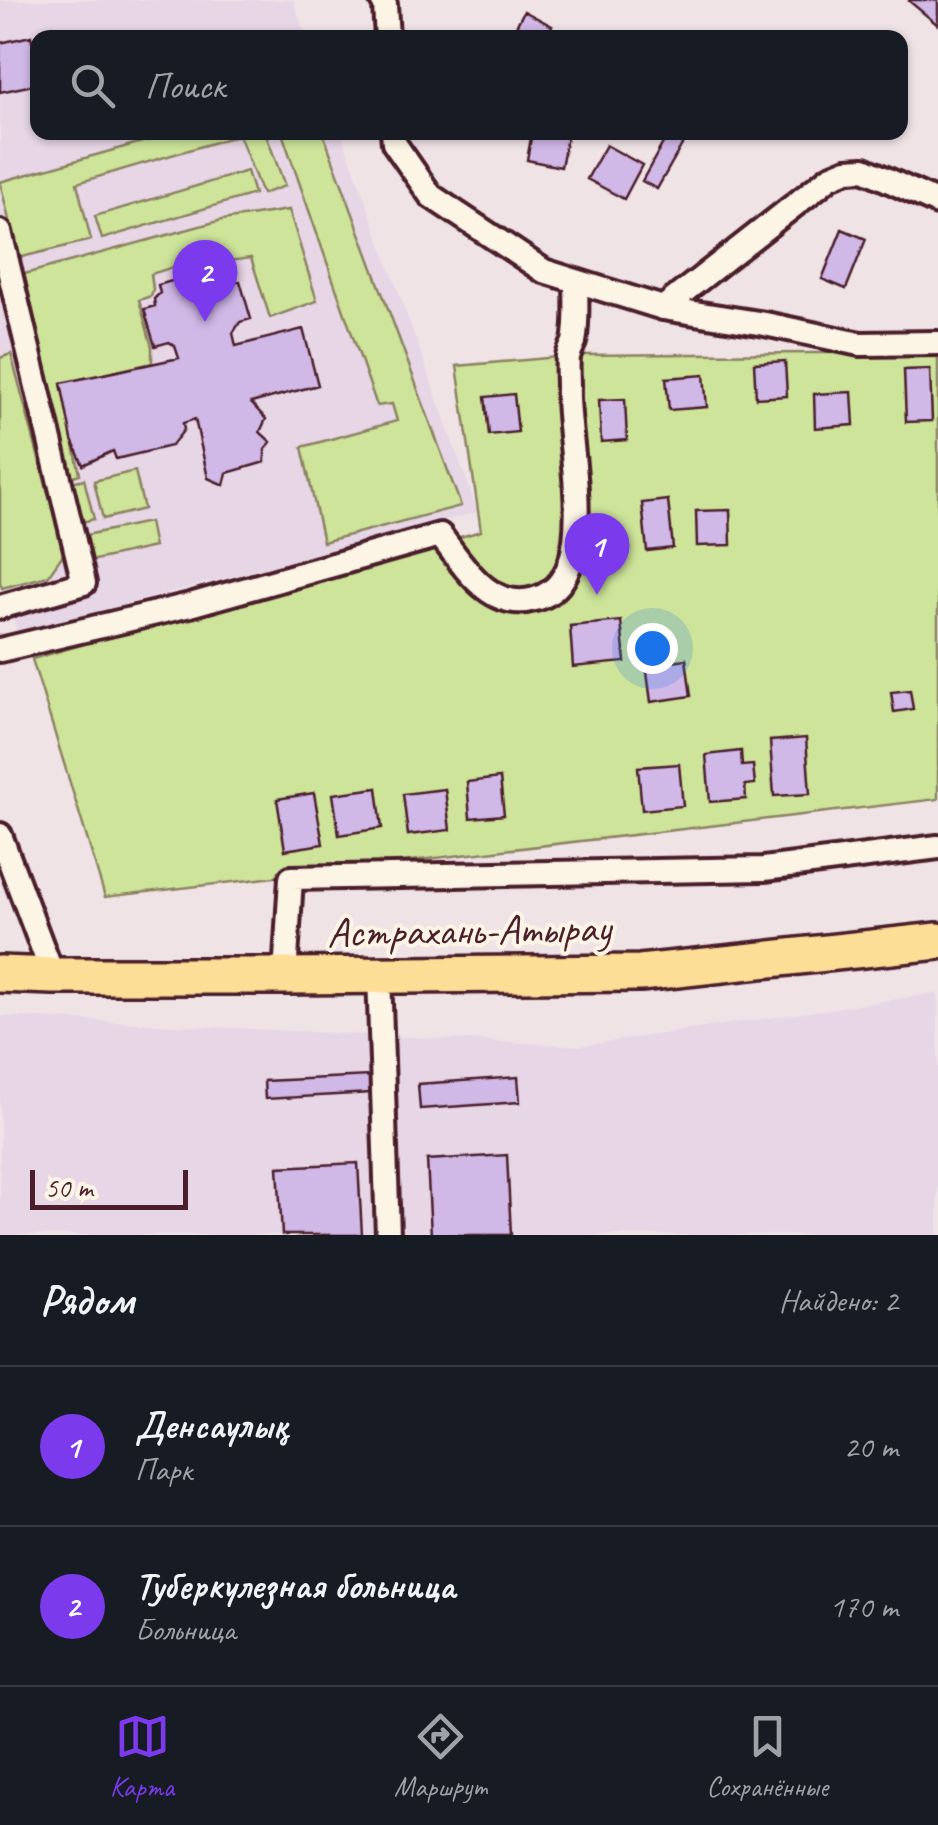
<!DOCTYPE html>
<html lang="ru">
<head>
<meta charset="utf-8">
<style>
	body { margin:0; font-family:Caveat,sans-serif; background:#242831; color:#f1f3f6 }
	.scale { position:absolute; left:30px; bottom:25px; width:158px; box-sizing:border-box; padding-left:10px; border:5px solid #4a1f2b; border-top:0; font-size:28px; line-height:35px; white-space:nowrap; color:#4a1f2b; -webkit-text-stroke:8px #fcf5e5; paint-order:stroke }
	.you { position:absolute; left:652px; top:648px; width:35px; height:35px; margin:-25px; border:8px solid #fff; border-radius:50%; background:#1a73e8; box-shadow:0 0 0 15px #1a73e833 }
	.badge { display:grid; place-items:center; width:65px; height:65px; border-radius:50%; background:#7c3aed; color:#fff; font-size:32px; font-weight:700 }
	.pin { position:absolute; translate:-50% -82px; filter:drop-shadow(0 2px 5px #0008) }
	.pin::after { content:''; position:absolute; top:52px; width:35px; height:30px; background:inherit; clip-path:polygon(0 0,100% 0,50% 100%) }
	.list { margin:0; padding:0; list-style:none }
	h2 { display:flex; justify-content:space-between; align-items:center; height:130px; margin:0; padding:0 40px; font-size:42px }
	h2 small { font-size:32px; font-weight:400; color:#9ea1a6 }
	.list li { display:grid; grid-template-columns:65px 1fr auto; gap:30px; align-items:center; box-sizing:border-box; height:160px; padding:0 40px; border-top:2px solid #363941 }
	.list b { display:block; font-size:38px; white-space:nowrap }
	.list p { margin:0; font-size:32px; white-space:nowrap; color:#9ea1a6 }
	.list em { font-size:32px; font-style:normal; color:#9ea1a6 }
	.icon { flex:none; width:55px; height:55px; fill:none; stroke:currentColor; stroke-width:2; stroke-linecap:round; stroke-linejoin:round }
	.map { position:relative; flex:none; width:938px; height:1235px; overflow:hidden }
	.search { position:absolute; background:#171b24; box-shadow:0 2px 8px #0004; left:30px; right:30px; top:30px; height:110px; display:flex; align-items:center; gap:25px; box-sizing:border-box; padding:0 35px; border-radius:20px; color:#9ea1a6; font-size:38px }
	.sheet { height:450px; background:#171b24 }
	nav { display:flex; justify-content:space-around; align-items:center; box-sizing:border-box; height:140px; border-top:2px solid #363941; background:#171b24; font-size:28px; color:#9ea1a6 }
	nav a { display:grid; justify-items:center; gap:5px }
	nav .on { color:#7c3aed }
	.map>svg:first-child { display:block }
	.built { fill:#e6d6e6 }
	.green { fill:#cde49a; stroke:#8c8262; stroke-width:2.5 }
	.building { fill:#d0b8e7; stroke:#4a1f2b; stroke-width:2.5 }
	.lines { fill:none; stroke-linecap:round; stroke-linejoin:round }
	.minor-casing { stroke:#4a1f2b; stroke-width:30 }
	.highway-casing { stroke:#4a1f2b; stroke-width:42 }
	.minor { stroke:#fcf5e5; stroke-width:22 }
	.highway { stroke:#fdde96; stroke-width:35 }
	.labels { text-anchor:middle; stroke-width:8; stroke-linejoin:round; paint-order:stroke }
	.street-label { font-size:42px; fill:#4a1f2b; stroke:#fcf5e5 }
</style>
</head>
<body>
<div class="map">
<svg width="938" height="1235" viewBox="0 0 938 1235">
	<rect width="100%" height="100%" fill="#efe3e6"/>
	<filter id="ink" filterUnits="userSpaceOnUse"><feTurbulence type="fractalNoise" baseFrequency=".01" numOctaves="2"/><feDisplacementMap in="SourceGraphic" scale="20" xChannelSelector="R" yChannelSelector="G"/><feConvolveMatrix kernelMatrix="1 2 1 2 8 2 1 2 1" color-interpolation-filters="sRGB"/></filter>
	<g filter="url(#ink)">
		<path class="built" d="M0 0H293L306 37 38 38V132L341 133 478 512 18 632 0 585Z
			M938 993V1235H0V1016L581 1046Z"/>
		<path class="green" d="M265 132 285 186 262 194 239 135 77 183 91 240 18 258 0 182 174 133Z
			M282 133H323L461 506 323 542 302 447 397 421 392 404 377 406Z
			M247 171 254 194 102 239 95 216Z
			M289 210 317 301 270 318 251 258 229 261 228 259 211 255 151 274 153 289 151 296 139 300 152 347V363L61 384 80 474 67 478 21 275 222 220Z
			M938 352V799L105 897 32 659 481 531 457 366 581 355Z
			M11 354 64 553 48 576 2 588 0 582V358Z
			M135 471 144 509 103 519 94 481Z
			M84 479 94 519 74 524 64 484Z
			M149 522 154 547 86 562 81 536Z"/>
		<path class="building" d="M938 0V25L909 1 910 0Z
			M524 11 552 26 545 38H510Z
			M31 36 38 65V84L0 92V43Z
			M532 132H568L561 167 527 160Z
			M668 134 683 143 657 189 642 181Z
			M606 145 642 165 624 199 587 179Z
			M842 229 866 239 846 289 822 279Z
			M215 268 217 275 230 284 240 281 251 319 240 322 233 333 236 346 303 329 318 385 251 403 266 419 260 432 271 442 265 450V462L227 473 224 485 208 478 195 419 183 423 184 430 171 446 116 459 113 451 83 465 72 440 61 383 179 358 175 346 169 342 155 346 144 309 155 306 154 299 160 293 158 285Z
			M785 361 787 396 756 398 754 363Z
			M930 369 932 421 906 422 904 370Z
			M704 375 707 407 669 410 666 378Z
			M852 392 854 425 815 428 814 394Z
			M514 394 518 432 489 435 485 397Z
			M625 399 627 440 601 442 599 400Z
			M668 500 673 548 647 551 642 503Z
			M730 510 731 545 697 546 696 511Z
			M621 621 625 662 573 667 570 626Z
			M686 659 691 696 651 702 646 665Z
			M910 690 913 709 894 712 891 692Z
			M806 738 810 794 774 796 770 741Z
			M741 751 742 766 753 765 755 784 745 785 746 799 710 802 706 755Z
			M679 764 683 806 642 810 638 767Z
			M500 778 504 815 470 818 467 782Z
			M377 788 382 828 339 835 333 794Z
			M445 789 450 830 408 835 403 794Z
			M314 793 323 844 285 850 277 799Z
			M370 1076 371 1093 265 1099 264 1081Z
			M518 1077 520 1102 420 1109 418 1084Z
			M507 1155 511 1235H431L427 1160Z
			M358 1163 362 1235H282L278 1167Z"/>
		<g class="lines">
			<g class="minor-casing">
				<path id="minor" d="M382 0 385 5 387 38
					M393 132 394 143 431 196 544 271 663 308 765 324 860 344 938 343
					M0 232 84 583 0 607
					M663 308 815 189 830 177 847 170 864 169 938 203
					M0 650 190 605 440 535C464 566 490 612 535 599 605 581 565 440 568 387 568 378 567 366 568 357 569 352 572 347 574 342 578 322 576 301 576 281
					M0 835 53 976
					M379 974 388 1235
					M285 976 291 878 764 869 938 847"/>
			</g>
			<g class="highway-casing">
				<path id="highway" d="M0 974 53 976H285L640 973 938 941"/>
			</g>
			<use href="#minor" class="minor"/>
			<use href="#highway" class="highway"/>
		</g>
	</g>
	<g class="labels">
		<g class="street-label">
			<text transform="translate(469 929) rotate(-1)" y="15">Астрахань-Атырау</text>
		</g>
	</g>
</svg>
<div class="scale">50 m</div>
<div class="you"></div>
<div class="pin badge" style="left:597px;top:595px">1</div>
<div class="pin badge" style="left:205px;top:322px">2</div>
<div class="search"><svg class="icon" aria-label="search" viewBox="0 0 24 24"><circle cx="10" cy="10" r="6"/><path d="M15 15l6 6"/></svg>Поиск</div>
</div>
<section class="sheet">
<h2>Рядом<small>Найдено: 2</small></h2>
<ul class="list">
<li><span class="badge">1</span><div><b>Денсаулық</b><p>Парк</p></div><em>20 m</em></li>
<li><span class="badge">2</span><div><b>Туберкулезная больница</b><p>Больница</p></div><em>170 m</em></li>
</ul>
</section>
<nav>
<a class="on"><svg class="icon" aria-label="map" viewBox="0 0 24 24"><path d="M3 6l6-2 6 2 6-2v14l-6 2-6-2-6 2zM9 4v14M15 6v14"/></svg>Карта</a>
<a><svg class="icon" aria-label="directions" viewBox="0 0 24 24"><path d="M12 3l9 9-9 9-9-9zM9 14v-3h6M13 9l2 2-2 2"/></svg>Маршрут</a>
<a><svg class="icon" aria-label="saved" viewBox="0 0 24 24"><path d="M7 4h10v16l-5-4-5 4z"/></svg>Сохранённые</a>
</nav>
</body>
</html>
